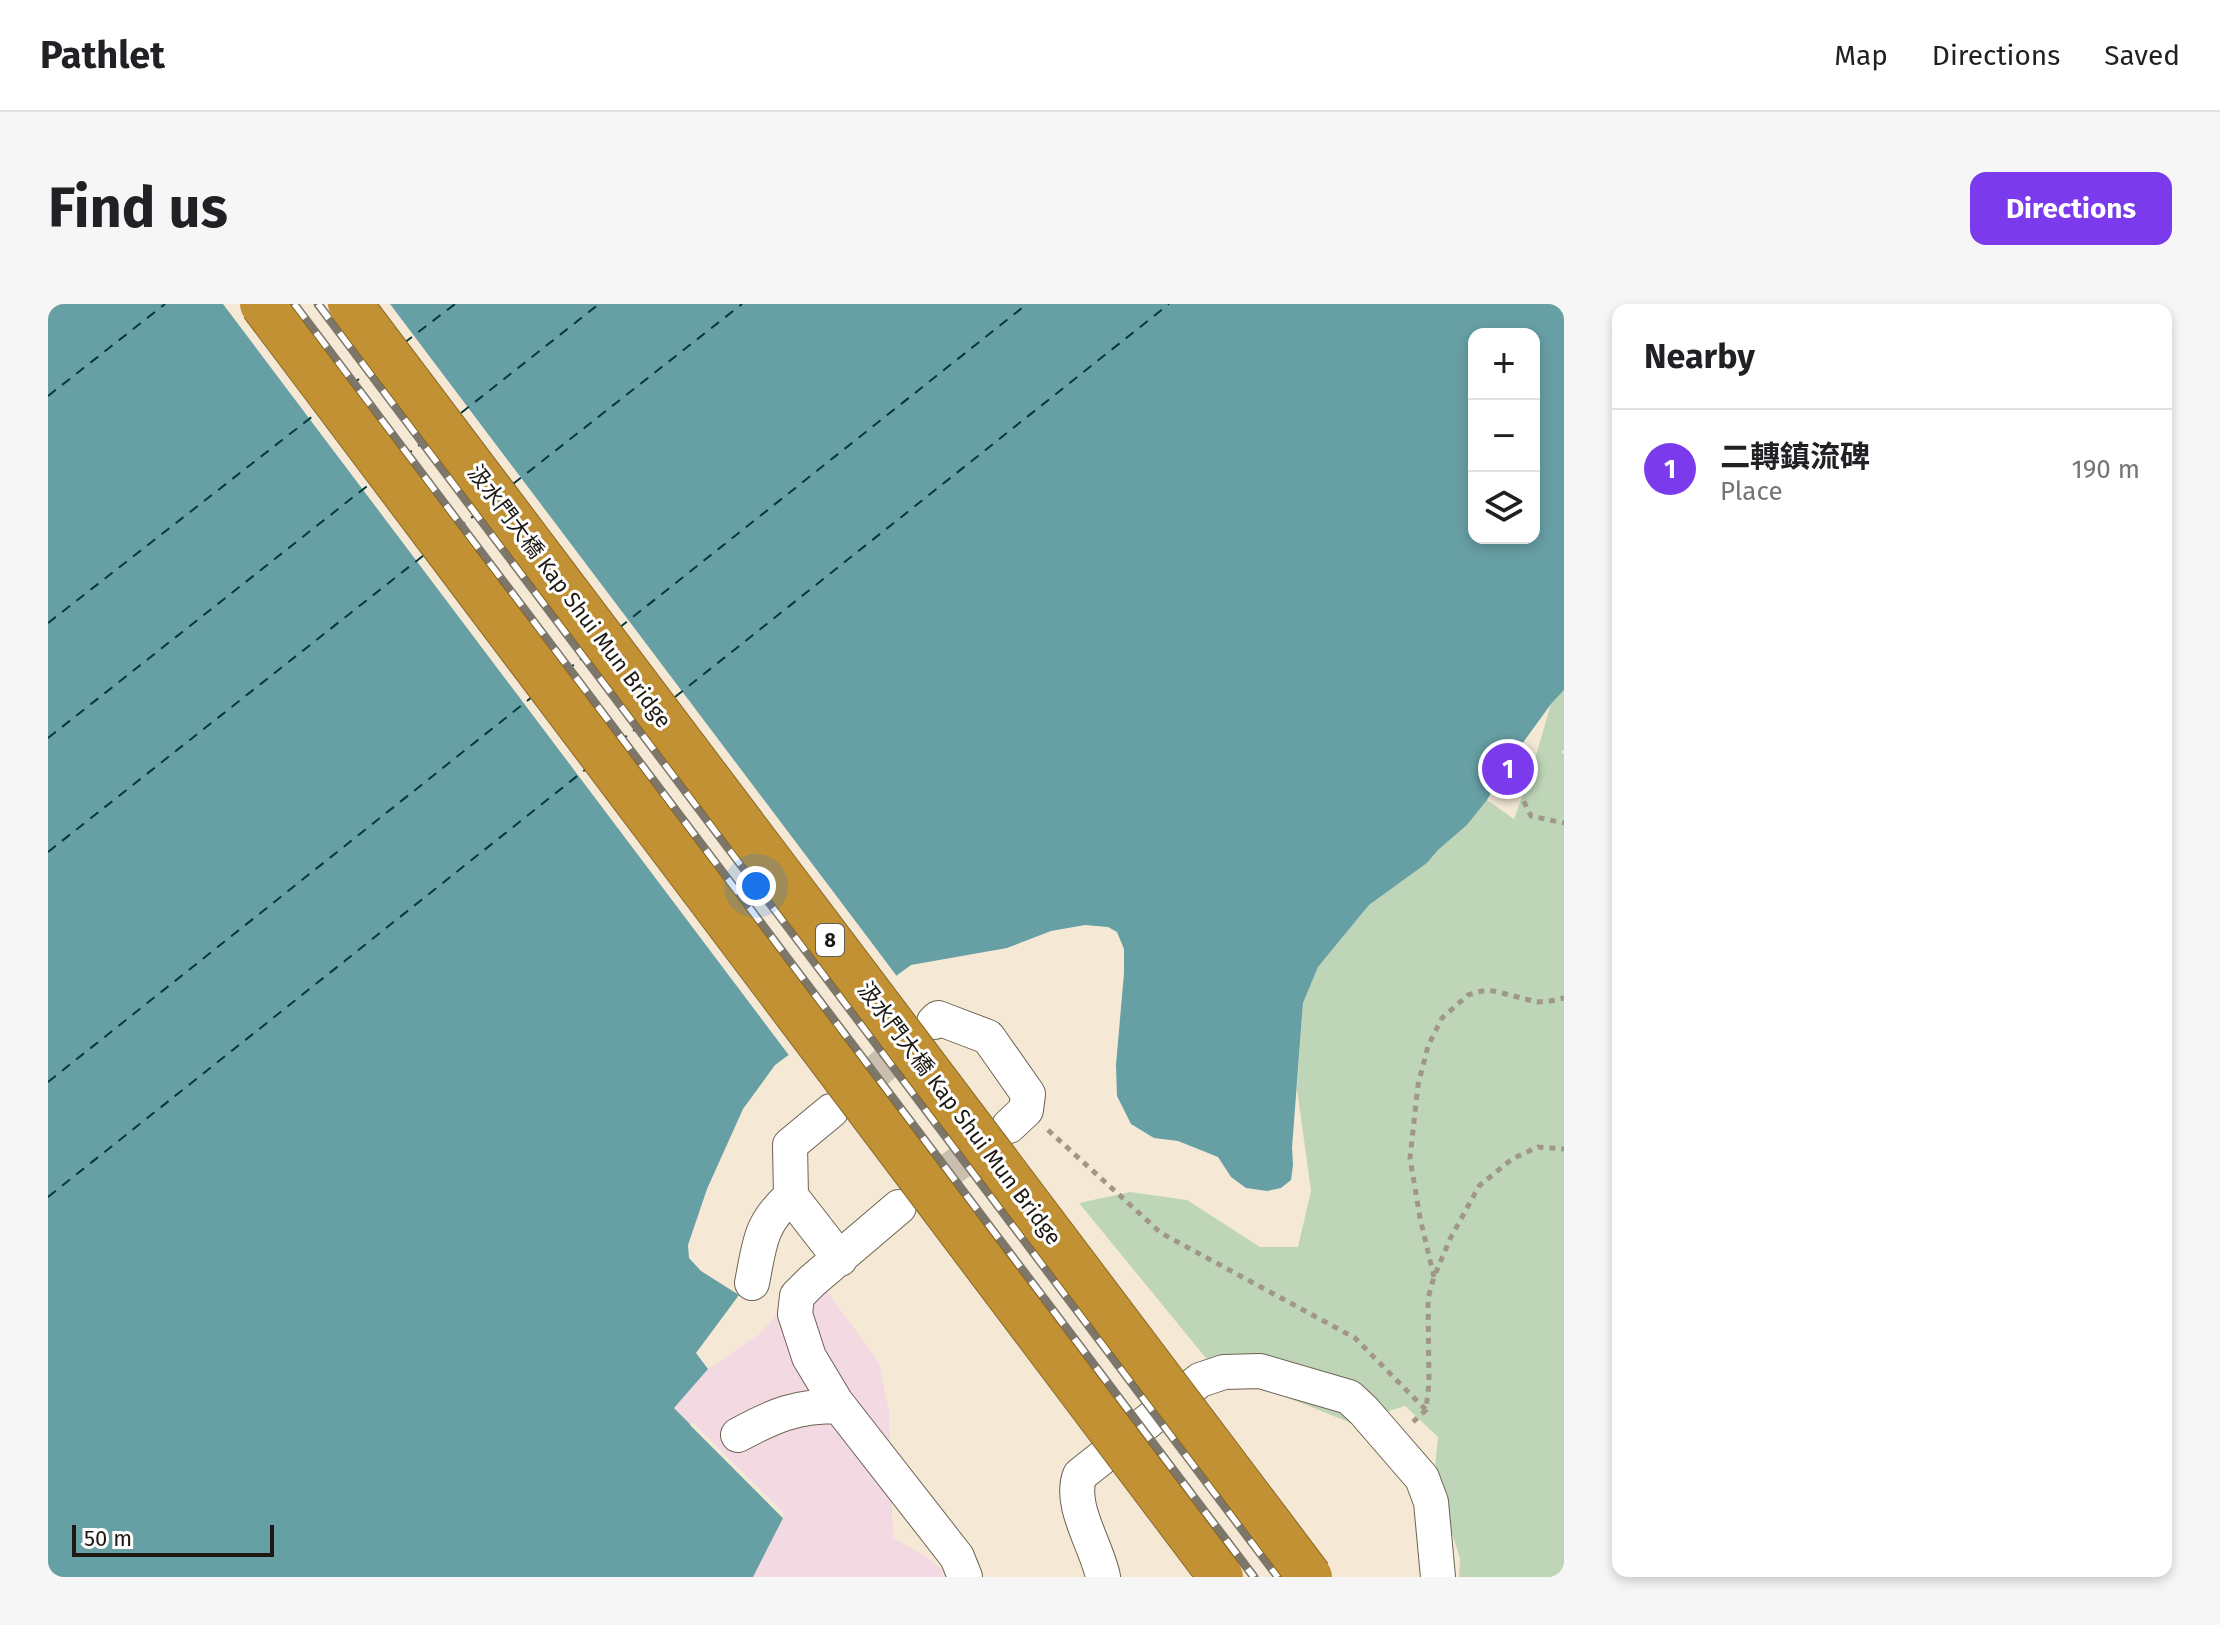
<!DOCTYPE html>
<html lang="en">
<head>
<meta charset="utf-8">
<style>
	body { margin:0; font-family:"Fira Sans","Noto Sans TC",sans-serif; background:#f6f6f6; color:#202124 }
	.controls { position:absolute; right:24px; top:24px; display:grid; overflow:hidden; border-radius:16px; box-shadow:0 4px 12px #0003 }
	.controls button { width:72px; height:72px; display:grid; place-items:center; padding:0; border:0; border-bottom:2px solid #e0e0e0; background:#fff; color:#202124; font:40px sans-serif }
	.scale { position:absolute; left:24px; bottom:20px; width:202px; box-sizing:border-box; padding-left:8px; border:4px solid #1d1912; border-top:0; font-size:22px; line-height:28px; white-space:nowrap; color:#1d1912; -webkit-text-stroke:6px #fff; paint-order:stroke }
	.you { position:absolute; left:708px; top:582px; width:28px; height:28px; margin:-20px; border:6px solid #fff; border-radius:50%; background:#1a73e8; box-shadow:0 0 0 12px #1a73e833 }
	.badge { display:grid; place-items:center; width:52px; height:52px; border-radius:50%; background:#7c3aed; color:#fff; font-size:26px; font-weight:700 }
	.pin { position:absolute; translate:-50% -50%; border:4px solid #fff; box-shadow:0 2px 8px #0006 }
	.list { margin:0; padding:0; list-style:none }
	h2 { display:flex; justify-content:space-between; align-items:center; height:104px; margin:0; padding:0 32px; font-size:34px }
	h2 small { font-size:26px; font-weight:400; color:#757577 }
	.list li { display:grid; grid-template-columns:52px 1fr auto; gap:24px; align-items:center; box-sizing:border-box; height:120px; padding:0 32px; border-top:2px solid #e0e0e0 }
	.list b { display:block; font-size:30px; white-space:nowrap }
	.list p { margin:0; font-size:26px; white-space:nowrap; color:#757577 }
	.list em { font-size:26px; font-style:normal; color:#757577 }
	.icon { flex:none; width:44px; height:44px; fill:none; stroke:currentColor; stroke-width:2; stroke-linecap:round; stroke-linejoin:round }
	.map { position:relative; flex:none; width:1516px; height:1273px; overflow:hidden; border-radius:16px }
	header { display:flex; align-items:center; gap:48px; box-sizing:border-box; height:112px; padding:0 40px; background:#fff; border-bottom:2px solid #e0e0e0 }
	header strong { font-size:38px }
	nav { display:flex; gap:44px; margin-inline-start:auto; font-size:28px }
	.intro { display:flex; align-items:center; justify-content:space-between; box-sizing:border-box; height:192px; padding:0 48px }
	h1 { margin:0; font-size:56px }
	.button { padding:20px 36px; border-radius:16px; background:#7c3aed; color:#fff; font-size:28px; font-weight:700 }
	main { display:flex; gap:48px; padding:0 48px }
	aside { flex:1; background:#fff; border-radius:16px; box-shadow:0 4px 12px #0003 }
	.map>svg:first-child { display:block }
	.industrial { fill:#f3d9e1 }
	.green { fill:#bed6b7 }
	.water { fill:#669fa4; fill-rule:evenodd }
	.pier { fill:#f5e9d6 }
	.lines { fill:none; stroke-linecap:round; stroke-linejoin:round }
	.ferry { stroke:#00393e; stroke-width:2; stroke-dasharray:10 8; stroke-linecap:butt }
	.minor-tunnel { stroke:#cabfaf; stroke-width:34; stroke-dasharray:34 17; stroke-linecap:butt }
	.minor-casing { stroke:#6c6251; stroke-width:36 }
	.path { stroke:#a09788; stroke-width:5; stroke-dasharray:6 6; stroke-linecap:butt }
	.minor { stroke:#fff; stroke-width:34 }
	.rail-casing { stroke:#7d766a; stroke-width:9 }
	.rail { stroke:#fff; stroke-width:6; stroke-dasharray:18; stroke-linecap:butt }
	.highway-bridge-casing { stroke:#886728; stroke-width:46; stroke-linecap:butt }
	.highway-bridge { stroke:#c19134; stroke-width:44 }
	.labels { text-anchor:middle; stroke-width:6; stroke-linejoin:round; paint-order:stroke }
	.shield { fill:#fff; stroke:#615e59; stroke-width:2 }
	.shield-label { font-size:20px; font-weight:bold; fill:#1d1912 }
	.street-label { font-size:22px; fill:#1d1912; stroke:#fff }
</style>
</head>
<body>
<header>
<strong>Pathlet</strong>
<nav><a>Map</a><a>Directions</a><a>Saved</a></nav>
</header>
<div class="intro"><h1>Find us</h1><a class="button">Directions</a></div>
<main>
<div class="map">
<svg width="1516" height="1273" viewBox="0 0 1516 1273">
	<rect width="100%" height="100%" fill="#f5e9d6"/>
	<path class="industrial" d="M764 966 831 1059 841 1107 845 1234 876 1251 894 1265 895 1273H705L735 1213 626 1104 660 1065 713 1029Z"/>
	<path class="green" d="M1516 386V446L1513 448 1516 450V1273H1411L1412 1254 1399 1214 1387 1165 1390 1133 1357 1102 1303 1119 1166 1064 1031 899 1082 888 1139 896 1212 943H1250L1263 887 1249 785 1255 699 1270 663 1321 601 1379 559 1390 546 1419 521 1439 496 1466 515 1484 465 1503 400Z"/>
	<path class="water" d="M0 0H1516V386L1503 400 1458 462 1439 496 1419 521 1390 546 1379 559 1321 601 1270 663 1255 699 1244 844 1245 861 1243 876 1233 884 1219 887 1198 884 1183 873 1170 853 1130 837 1106 834 1083 820 1069 792 1068 761 1076 669V645L1069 628 1060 623 1037 621 1003 627 959 644 863 661 727 761 695 805 659 885 640 941 641 954 653 967 691 991 648 1049 660 1065 626 1104 735 1214 705 1273H0ZM1426 30H1486V234H1426Z"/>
	<path class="pier" d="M175 0H342L851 675 743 754Z
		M644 1118 735 1208V1214L642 1121Z"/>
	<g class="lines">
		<path class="ferry" d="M356 39 407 0
			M303 81 323 66
			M0 92 117 0
			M413 109 551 0
			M356 153 379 135
			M465 180 694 0
			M409 225 432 207
			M0 319 270 108
			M571 324 979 0
			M518 367 538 351
			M627 393 1121 0
			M0 434 323 179
			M571 438 594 420
			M0 548 376 251
			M0 778 484 393
			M0 893 538 465"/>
		<path class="minor-tunnel" d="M789 801 877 726
			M861 896 954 827"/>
		<g class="minor-casing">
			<path id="minor" d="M886 718 890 714 940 733 980 790 978 806 961 822
				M783 807 742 841 743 892 792 955
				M851 903 764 977 749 992 747 1010 761 1053 788 1098 909 1253 917 1273
				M704 979C712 939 711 921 743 892
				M690 1131C727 1111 748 1102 791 1102
				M1055 1273C1049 1242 1020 1201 1032 1171L1152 1076 1176 1068 1212 1067 1301 1093 1316 1107 1374 1174 1383 1198 1390 1273"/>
		</g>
		<path class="path" d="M1460 465 1483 512 1516 519
			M1000 826 1113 929 1307 1034 1378 1106
			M1386 973 1372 914 1362 854 1370 781 1380 742 1394 714 1420 691 1434 687H1446L1489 698 1502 697 1516 694
			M1365 1118 1378 1106 1381 1079 1380 994 1386 973 1402 935 1431 882 1464 855 1490 843 1516 845"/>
		<use href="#minor" class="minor"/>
		<g class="rail-casing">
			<path id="rail" d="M246 0 1206 1273
				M270 0 1230 1273"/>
		</g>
		<use href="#rail" class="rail"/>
		<g class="highway-bridge-casing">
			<path id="highway-bridge" d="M214 0 1173 1273
				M302 0 1262 1273"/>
		</g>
		<use href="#highway-bridge" class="highway-bridge"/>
	</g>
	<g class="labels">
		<rect class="shield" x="768" y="620" width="28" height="32" rx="6"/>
		<g class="shield-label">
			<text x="782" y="643">8</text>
		</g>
		<g class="street-label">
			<text transform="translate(522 292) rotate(53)" y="8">汲水門大橋 Kap Shui Mun Bridge</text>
			<text transform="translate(912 809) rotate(53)" y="8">汲水門大橋 Kap Shui Mun Bridge</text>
		</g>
	</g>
</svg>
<div class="controls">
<button>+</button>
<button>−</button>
<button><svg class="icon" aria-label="layers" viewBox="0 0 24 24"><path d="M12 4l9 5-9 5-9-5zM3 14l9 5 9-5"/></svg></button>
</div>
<div class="scale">50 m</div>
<div class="you"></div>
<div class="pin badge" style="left:1460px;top:465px">1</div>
</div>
<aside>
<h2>Nearby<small></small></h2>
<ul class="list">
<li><span class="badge">1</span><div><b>二轉鎮流碑</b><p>Place</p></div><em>190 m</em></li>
</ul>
</aside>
</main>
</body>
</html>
